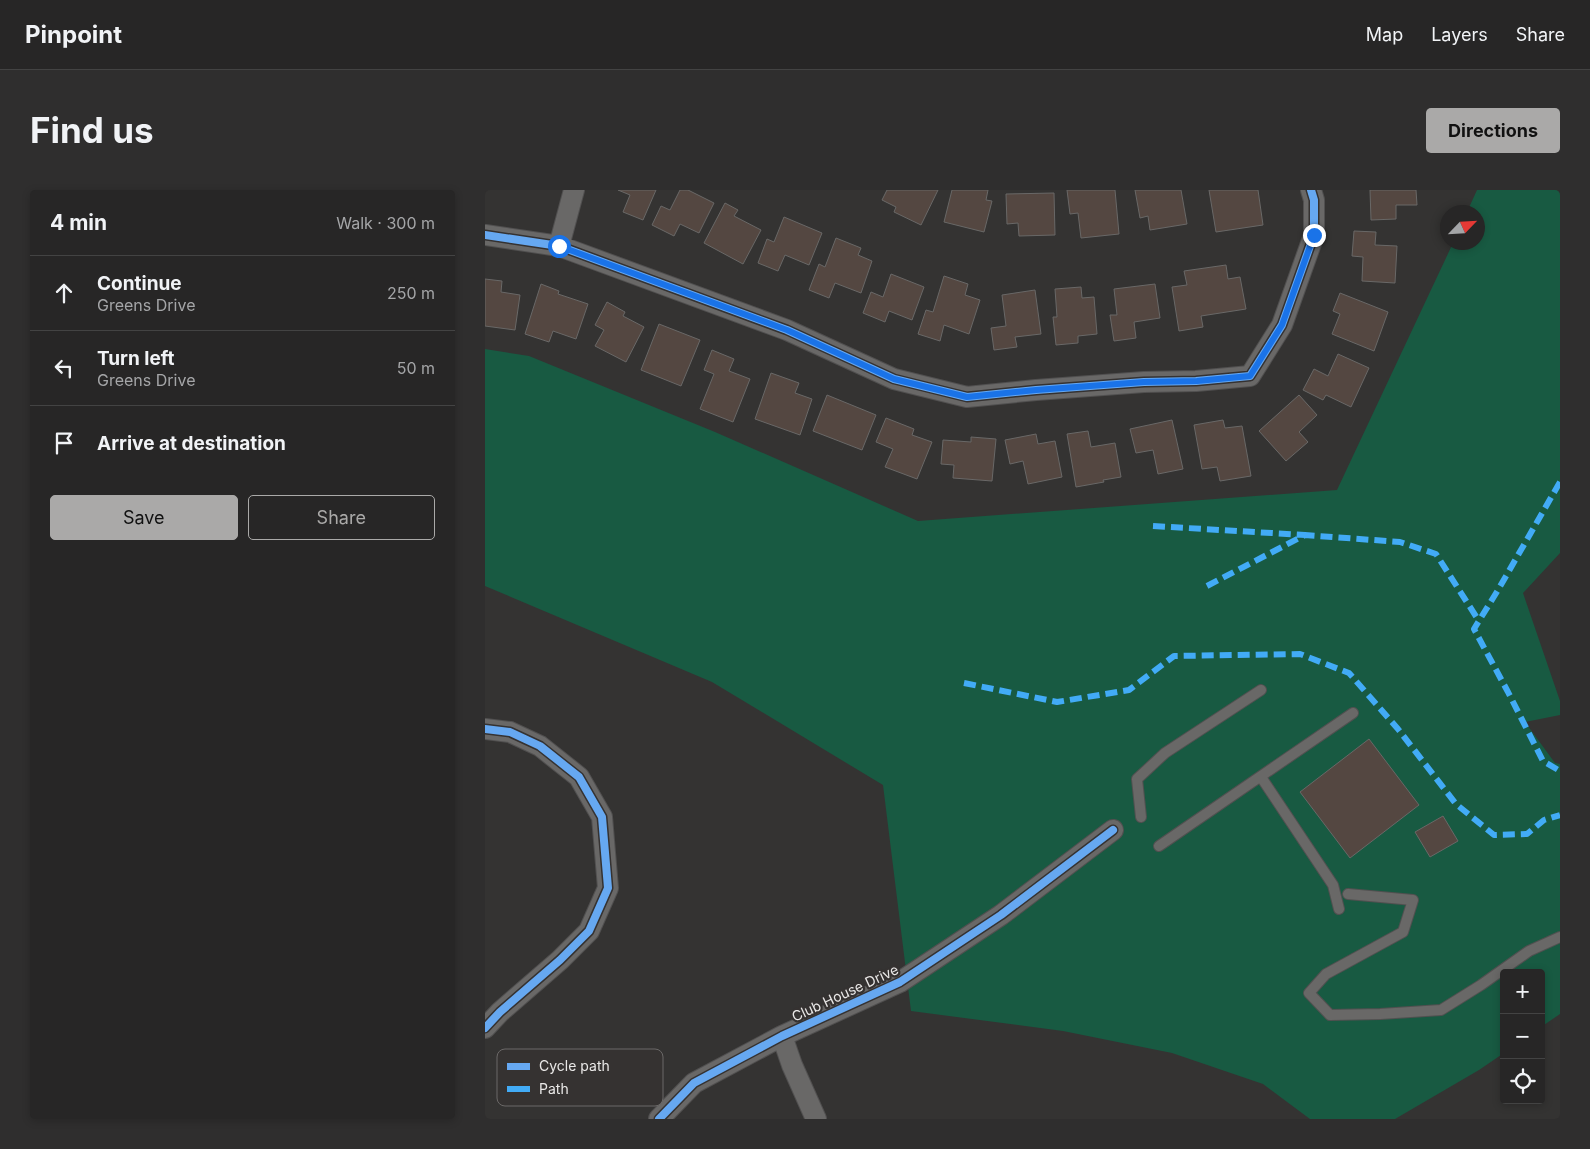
<!DOCTYPE html>
<html lang="en">
<head>
<meta charset="utf-8">
<style>
	body { margin:0; font-family:Inter,sans-serif; background:#2f2e2e; color:#f1f3f6 }
	.controls { position:absolute; right:15px; bottom:15px; display:grid; overflow:hidden; border-radius:5px; box-shadow:0 2px 8px #0003 }
	.controls button { width:45px; height:45px; display:grid; place-items:center; padding:0; border:0; border-bottom:1px solid #434343; background:#272626; color:#f1f3f6; font:25px sans-serif }
	.compass { position:absolute; left:955px; top:15px; width:45px; height:45px; border-radius:50%; background:#272626; box-shadow:0 2px 8px #0003; rotate:65deg }
	.stop { position:absolute; width:15px; height:15px; margin:-11px; border:4px solid #1a73e8; border-radius:50%; background:#fff }
	.stop.end { background:#1a73e8; border-color:#fff; box-shadow:0 1px 5px #0008 }
	.list { margin:0; padding:0; list-style:none }
	h2 { display:flex; justify-content:space-between; align-items:center; height:65px; margin:0; padding:0 20px; font-size:21px }
	h2 small { font-size:16px; font-weight:400; color:#a4a5a7 }
	.list li { display:grid; grid-template-columns:32px 1fr auto; gap:15px; align-items:center; box-sizing:border-box; height:75px; padding:0 20px; border-top:1px solid #434343 }
	.list b { display:block; font-size:19px; white-space:nowrap }
	.list p { margin:0; font-size:16px; white-space:nowrap; color:#a4a5a7 }
	.list em { font-size:16px; font-style:normal; color:#a4a5a7 }
	.actions { display:flex; gap:10px; padding:15px 20px }
	.actions a { flex:1; padding:11px 0; border:1px solid #aaa9a8; border-radius:5px; text-align:center; font-size:18px; color:#aaa9a8 }
	.actions .main { background:#aaa9a8; color:#111 }
	.icon { flex:none; width:28px; height:28px; fill:none; stroke:currentColor; stroke-width:2; stroke-linecap:round; stroke-linejoin:round }
	.map { position:relative; flex:none; width:1075px; height:929px; overflow:hidden; border-radius:5px }
	header { display:flex; align-items:center; gap:30px; box-sizing:border-box; height:70px; padding:0 25px; background:#272626; border-bottom:1px solid #434343 }
	header strong { font-size:24px }
	nav { display:flex; gap:28px; margin-inline-start:auto; font-size:18px }
	.intro { display:flex; align-items:center; justify-content:space-between; box-sizing:border-box; height:120px; padding:0 30px }
	h1 { margin:0; font-size:35px }
	.button { padding:12px 22px; border-radius:5px; background:#aaa9a8; color:#111; font-size:18px; font-weight:700 }
	main { display:flex; gap:30px; padding:0 30px }
	aside { flex:1; background:#272626; border-radius:5px; box-shadow:0 2px 8px #0003 }
	.map>svg:first-child { display:block }
	.green { fill:#185a42 }
	.building { fill:#544741; stroke:#696867 }
	.lines { fill:none; stroke-linecap:round; stroke-linejoin:round }
	.lane-casing { stroke:#515050; stroke-width:12 }
	.street-casing { stroke:#515050; stroke-width:22 }
	.lane { stroke:#696867; stroke-width:10 }
	.street { stroke:#696867; stroke-width:20 }
	.quiet { stroke:#42abf6; stroke-width:6; stroke-dasharray:12 6; stroke-linecap:butt }
	.cycleway-casing { stroke:#353231; stroke-width:11 }
	.cycleway { stroke:#66a8f1; stroke-width:8 }
	.route { stroke:#1a73e8; stroke-width:6 }
	.labels { text-anchor:middle; stroke-width:4.5; stroke-linejoin:round; paint-order:stroke }
	.street-label { font-size:14px; fill:#e9e8e7; stroke:#353231 }
	.key { fill:#353231; stroke:#6b6968; stroke-width:1 }
	.key-label { font-size:14px; fill:#e9e8e7 }
</style>
</head>
<body>
<header>
<strong>Pinpoint</strong>
<nav><a>Map</a><a>Layers</a><a>Share</a></nav>
</header>
<div class="intro"><h1>Find us</h1><a class="button">Directions</a></div>
<main>
<aside>
<h2>4 min<small>Walk · 300 m</small></h2>
<ul class="list">
<li><svg class="icon" aria-label="ahead" viewBox="0 0 24 24"><path d="M12 20V5M6 11l6-6 6 6"/></svg><div><b>Continue</b><p>Greens Drive</p></div><em>250 m</em></li>
<li><svg class="icon" aria-label="left" viewBox="0 0 24 24"><path d="M17 20v-9H6M10 6l-5 5 5 5"/></svg><div><b>Turn left</b><p>Greens Drive</p></div><em>50 m</em></li>
<li><svg class="icon" aria-label="arrive" viewBox="0 0 24 24"><path d="M6 21V4h12l-3 4 3 4H6"/></svg><div><b>Arrive at destination</b></div></li>
</ul>
<div class="actions"><a class="main">Save</a><a>Share</a></div>
</aside>
<div class="map">
<svg width="1075" height="929" viewBox="0 0 1075 929">
	<rect width="100%" height="100%" fill="#343332"/>
	<path class="green" d="M992 0H1075V363L1038 403 1075 511V525L1040 532 1070 573 1075 574V824L1056 837V783H1019V863L994 880 910 929H825L778 894 687 863 578 841 426 821 398 595 227 492 0 396V159L44 166 230 242 433 331 852 300 968 53 992 52V22H982Z"/>
	<path class="building" d="M133 0H171L158 30 138 22 145 5Z
		M195 0H203L229 13 214 43 195 34 189 46 167 35 176 16 185 20Z
		M402 0H453L436 35 409 22 411 17 397 10Z
		M467 0H503L501 10 507 11 499 42 459 32Z
		M582 0H630L634 44 596 48 593 23 585 24Z
		M650 0H696L702 34 665 40 663 26 655 28Z
		M724 0H773L778 35 731 42Z
		M885 0H931L932 15H911V29L886 30Z
		M569 3 570 45 534 46 533 33 522 34 521 4Z
		M240 13 253 20 249 26 276 40 258 74 219 53Z
		M299 27 337 43 324 75 300 65 293 81 273 73 282 49 289 52Z
		M869 41 891 42 890 55 912 56 910 93 877 91 878 67 867 66Z
		M351 48 376 58 373 65 387 71 376 103 350 93 344 108 324 100 334 74 340 77Z
		M741 75 743 89 755 87 761 119 716 126 718 137 694 141 687 97 702 95 699 81Z
		M406 84 439 97 427 130 404 121 400 132 378 123 386 102 398 107Z
		M459 86 483 94 480 105 495 110 484 144 459 135 455 151 433 144 441 120 448 122Z
		M0 89 17 91 16 102 35 105 30 140 0 136Z
		M56 94 74 101 73 104 103 114 91 149 68 141 64 152 40 144Z
		M670 94 675 128 649 132 651 148 629 151 625 125H632L629 99Z
		M596 97 597 108 609 107 612 144 593 146V153L571 155 568 127H572L570 99Z
		M550 100 556 144 530 147 532 157 509 160 506 138 521 136 517 105Z
		M855 103 903 122 889 161 847 144 855 124 848 121Z
		M122 112 140 122 138 126 159 137 141 172 110 156 119 140 110 135Z
		M174 134 215 150 196 196 156 180Z
		M227 160 249 169 244 181 265 189 248 232 215 219 229 184 219 180Z
		M853 164 884 178 866 217 841 205 838 210 818 200 829 179 843 186Z
		M286 183 314 193 310 203 327 209 315 245 270 229Z
		M342 205 391 225 377 260 328 241Z
		M814 205 832 225 814 242 823 252 801 271 774 241Z
		M401 228 429 239 427 245 447 252 432 289 400 277 408 259 391 252Z
		M687 230 698 279 673 284 668 260 651 263 645 239Z
		M738 230 740 238 757 236 766 286 735 291 732 277 717 279 709 235Z
		M603 241 606 257 630 253 636 287 618 290 619 292 591 297 582 244Z
		M551 244 553 254 570 251 577 287 543 294 538 271 525 274 520 250Z
		M486 247 511 249 507 291 468 288 469 275 456 274 458 250 486 252Z
		M884 549 934 615 865 668 815 602Z
		M958 626 973 651 945 667 930 642Z"/>
	<g class="lines">
		<g class="lane-casing">
			<path id="lane" d="M776 587 848 695 854 719
				M656 627 652 589 680 563 776 500
				M674 656 868 523
				M863 704 928 710 918 742 841 784 824 803 845 825 895 824 956 820 996 795 1044 761 1075 747"/>
		</g>
		<g class="street-casing">
			<path id="street" d="M0 45 74 56 302 140 409 189 482 207 551 200 659 192 711 191 765 186 797 135 829 45V10L826 0
				M74 56 89 0
				M0 539 25 542 55 556 94 587 117 627 123 698 104 741 75 770 15 822 0 838
				M297 846 307 875 331 929
				M174 929 209 893 297 846 415 792 516 725 628 640"/>
		</g>
		<use href="#lane" class="lane"/>
		<use href="#street" class="street"/>
		<path class="quiet" d="M1075 292 1013 400 989 439 1023 502 1058 571 1075 581
			M668 336 820 345
			M722 396 820 345 915 352 951 364 994 431
			M479 493 572 512 644 500 689 466 815 464 864 483 913 539 971 614 1009 645 1042 644 1059 630 1075 625"/>
		<g class="cycleway-casing">
			<path id="cycleway" d="M0 45 74 56 302 140 409 189 482 207 551 200 659 192 711 191 765 186 797 135 829 45V10L826 0
				M0 539 25 542 55 556 94 587 117 627 123 698 104 741 75 770 15 822 0 838
				M174 929 209 893 297 846 415 792 516 725 628 640"/>
		</g>
		<use href="#cycleway" class="cycleway"/>
	</g>
	<g class="lines">
		<path class="route" d="M74 56 302 140 409 189 482 207 551 200 659 192 712 191 765 186 797 135 829 45"/>
	</g>
	<g class="labels">
		<g class="street-label">
			<text transform="translate(360 803) rotate(-25)" y="5">Club House Drive</text>
		</g>
	</g>
	<rect x="12" y="859" width="166" height="57" rx="8" class="key"/>
	<rect x="22" y="873" width="23" height="7" fill="#66a8f1"/>
	<rect x="22" y="896" width="23" height="6" fill="#42abf6"/>
	<g class="key-label">
		<text x="54" y="881">Cycle path</text>
		<text x="54" y="904">Path</text>
	</g>
</svg>
<div class="controls">
<button>+</button>
<button>−</button>
<button><svg class="icon" aria-label="locate" viewBox="0 0 24 24"><circle cx="12" cy="12" r="6"/><path d="M12 2v4M12 18v4M2 12h4M18 12h4"/></svg></button>
</div>
<svg class="compass" viewBox="-18 -18 36 36"><path d="M0-13l5 13h-10z" fill="#e53935"/><path d="M0 13l5-13h-10z" fill="#a4a5a7"/></svg>
<div class="stop" style="left:74px;top:56px"></div>
<div class="stop end" style="left:829px;top:45px"></div>
</div>
</main>
</body>
</html>
